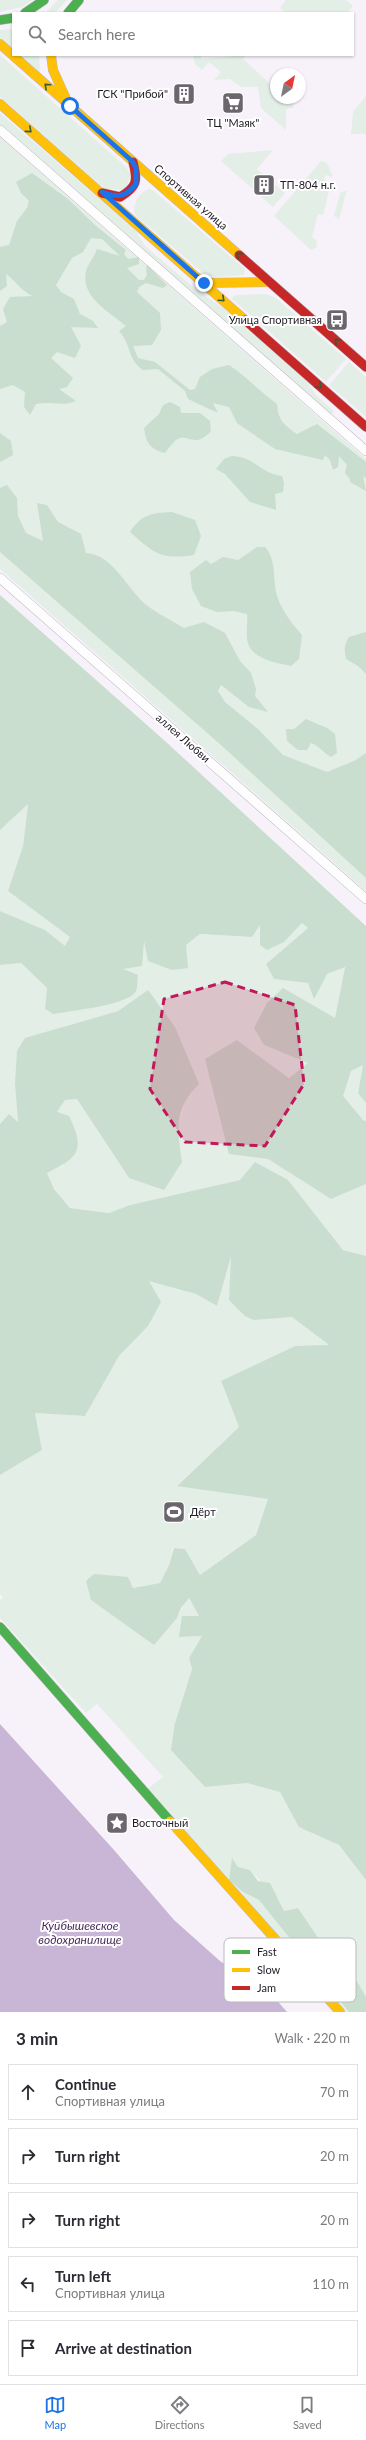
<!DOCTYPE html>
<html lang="en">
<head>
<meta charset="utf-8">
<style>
	body { margin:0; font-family:Lato,sans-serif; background:#f7f7f7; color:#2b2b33 }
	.compass { position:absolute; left:270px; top:68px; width:36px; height:36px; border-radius:50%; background:#fff; box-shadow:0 1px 3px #0004; rotate:33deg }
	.stop { position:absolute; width:12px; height:12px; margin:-9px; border:3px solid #1a73e8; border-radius:50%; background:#fff }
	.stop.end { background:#1a73e8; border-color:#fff; box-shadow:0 1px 4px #0008 }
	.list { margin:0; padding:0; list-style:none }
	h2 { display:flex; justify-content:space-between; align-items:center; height:52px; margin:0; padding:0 16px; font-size:17px }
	h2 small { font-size:13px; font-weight:400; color:#7c7c81 }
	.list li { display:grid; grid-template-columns:26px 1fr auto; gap:12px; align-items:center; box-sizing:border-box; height:56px; margin:0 8px 8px; padding:0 8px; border:1px solid #e1e1e2; border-radius:0px }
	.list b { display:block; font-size:15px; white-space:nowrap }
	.list p { margin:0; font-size:13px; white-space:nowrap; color:#7c7c81 }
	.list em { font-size:13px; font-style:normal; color:#7c7c81 }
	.icon { flex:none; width:22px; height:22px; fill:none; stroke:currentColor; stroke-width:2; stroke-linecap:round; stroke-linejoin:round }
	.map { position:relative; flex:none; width:366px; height:2012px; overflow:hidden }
	.search { position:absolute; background:#fff; box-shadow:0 1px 3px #0004; left:12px; right:12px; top:12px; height:44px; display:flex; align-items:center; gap:10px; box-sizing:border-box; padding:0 14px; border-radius:0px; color:#7c7c81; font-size:15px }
	.sheet { height:372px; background:#fff }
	nav { display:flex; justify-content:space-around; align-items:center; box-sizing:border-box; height:56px; border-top:1px solid #e1e1e2; background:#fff; font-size:11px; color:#7c7c81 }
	nav a { display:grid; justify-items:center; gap:2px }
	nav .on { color:#1a73e8 }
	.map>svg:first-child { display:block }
	.green { fill:#e2eee6 }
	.forest { fill:#c9dece }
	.water { fill:#c9b5d5 }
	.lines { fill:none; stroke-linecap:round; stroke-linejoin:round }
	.street-casing { stroke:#bfb9c2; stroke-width:10 }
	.fast-casing { stroke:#bfb9c2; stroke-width:10 }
	.slow-casing { stroke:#bfb9c2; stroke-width:10 }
	.jam-casing { stroke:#bfb9c2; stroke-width:10 }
	.street { stroke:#fefdfe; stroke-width:9 }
	.fast { stroke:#4caf50; stroke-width:9 }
	.slow { stroke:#ffc107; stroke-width:9 }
	.jam { stroke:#c62828; stroke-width:9 }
	.oneway { stroke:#335d37 }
	.route { stroke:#1a73e8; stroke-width:5 }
	.marked { fill:#c2185b; fill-opacity:0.2; stroke:#c2185b; stroke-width:3; stroke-dasharray:8 5; stroke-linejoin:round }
	.labels { text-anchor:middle; stroke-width:4; stroke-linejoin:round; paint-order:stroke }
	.poi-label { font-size:11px; fill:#1f1a23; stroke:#fff; text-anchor:start }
	.street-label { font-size:11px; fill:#1f1a23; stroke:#fff }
	.water-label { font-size:12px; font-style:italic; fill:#4c2a5e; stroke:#fff }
	.key { fill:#fff; stroke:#bcbabd; stroke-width:1 }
	.key-label { font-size:11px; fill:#1f1a23 }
</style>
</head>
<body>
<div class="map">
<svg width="366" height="2012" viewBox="0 0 366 2012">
	<rect width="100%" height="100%" fill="#f7f2fa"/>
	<path class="green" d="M0 0H33L22 7 0 12Z
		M58 0H67L55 13H45Z
		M286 0H346L353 6 347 13H285L280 8Z
		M13 29V49L0 38V30Z
		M0 55 126 167 131 175 125 190 105 189 0 97Z
		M20 55H39L40 72Z
		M193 55H201V59L246 55 243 59 276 89V98H293V108L286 109V130L261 108 258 87H241L230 79 214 80 221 72 209 62 202 70 195 64Z
		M366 96V134H351L353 112Z
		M0 113 135 230 145 246 199 292 222 307 307 382 317 396 334 411 329 417 0 127Z
		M0 137 366 459V891L0 569Z
		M273 150 257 169 285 193 273 207 221 161 228 154Z
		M321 161 327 163 333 177 325 175 324 185 330 187 323 215 318 214 312 237 316 240 317 247 311 250 274 216Z
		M149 189 154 191 245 269 244 275 216 277 203 273 135 215C132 205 138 193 149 189Z
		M347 190 339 219 334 216 340 193Z
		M266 294 276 298 346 359 326 382 231 298 236 295Z
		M349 362 366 377V417L329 385Z
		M28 803 23 846 8 891 70 937 65 947 45 930 0 911V830Z
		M302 923 308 928 266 964 274 979 308 983 345 966 335 1019 264 1045 309 1063 289 1078 237 1040 229 1154 268 1159 331 1199 366 1184V1256L343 1250 288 1180H240L130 1205 109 1213 70 1208 54 1189 47 1173 64 1165 56 1112 65 1100 77 1099 129 1178 182 1162 177 1131 186 1096 148 990 118 1011 65 1026 15 1084 18 1122 9 1114 0 1124V965L21 963 47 988 45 1009 53 1014 123 1000 122 969 143 939 186 945 200 934 252 937 260 925 284 942Z
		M363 1064 358 1093 366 1103V1121L363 1120 342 1096 351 1071Z
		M232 1255 254 1320 292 1317 330 1346H295L221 1382 239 1427 177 1485 268 1499 256 1535 200 1575 185 1549 173 1548 169 1565 160 1583 133 1588 128 1577H113L91 1600 119 1619 177 1618 188 1597 199 1616 180 1637 202 1636 189 1658 192 1669 175 1723 205 1787 247 1783 280 1792 300 1827 339 1845 366 1880V1997L357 1981 340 1979 333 1968 332 1954 319 1939 298 1908 284 1911 279 1901 250 1870 238 1867 232 1859 229 1880 243 1892 259 1900 349 2012H345L146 1790 163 1777 97 1704 86 1713 0 1618V1600L3 1598 0 1594V1475L42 1450 35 1413 85 1416 119 1356 148 1326V1280L196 1294 217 1306Z"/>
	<path class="forest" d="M32 173 68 199 96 226 126 250 124 254 128 259 139 257V264L127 268 139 280H144L147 275 146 266H148L167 285 163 288 146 283 139 287 137 292 160 313 161 330 152 345 133 346 138 358 155 362 190 390 195 389 200 377 212 369 229 365C246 376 260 392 277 404 278 420 284 425 297 434L317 424 366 462V478L363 476 366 491 350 482V479L345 473 347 465 339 456 338 467 333 470 330 460 325 455 323 460 275 449 237 423 229 407 213 403 218 413 188 399 185 391 158 369 143 370C126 358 133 347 119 331L126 326C110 312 80 297 86 271 88 264 95 256 97 249L120 256 102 239 91 238 83 252 72 258 56 285 61 292 74 299 80 314 93 321 98 328 71 327 81 346 75 358 57 352 51 358 73 378 67 387 59 389 76 401C64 407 50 401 36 404L30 415 24 407 25 392 13 385 0 389V326L7 322 3 309 10 297 33 296C22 292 16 281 6 274L7 286 0 291V247L9 245 17 221 27 208 29 201 21 193 16 182Z
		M170 402 180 407 181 413H200L210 421 211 431C194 450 188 432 176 440 172 443 168 449 165 453 150 449 146 443 144 428L159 414 163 405Z
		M0 433 11 441 13 455 0 462Z
		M232 456C256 457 259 473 282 476L284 483 283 492 275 494 276 510 250 502 225 474 216 469 224 459Z
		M7 485 17 498 18 516 26 533 43 541 37 503 47 505 58 522 81 534 86 553C115 555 127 591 149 607 160 615 173 621 184 628L204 622 225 633 240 661 251 673 256 689 255 696 268 712 249 707 221 685 218 691 225 702 259 730 283 755 327 772 354 761 366 753V878L221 745 0 552V488Z
		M172 512 195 520 201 536 194 555C160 560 154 553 130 532 142 514 151 513 172 512Z
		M257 547H265C276 559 273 576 276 592 279 607 292 624 302 635L299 659 291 666C275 663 250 659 247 639 246 631 248 622 247 614L234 611 217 612 201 606 192 589 190 572 206 560 211 564 223 557 238 560Z
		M0 595 165 741 366 926V1103L358 1093 363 1065 351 1071 343 1096 363 1120 366 1121V1184L331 1199 268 1159 229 1154 205 1059 237 1040 289 1078 308 1063 264 1045 254 1028 267 1003 283 988 335 1018 345 967 327 974 314 999 308 983 274 979 266 964 308 928 302 923 284 942 267 950 260 945V925L252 937 200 934 186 945 188 968 172 970 148 961 144 941 142 966 123 969 138 975C137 979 138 987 136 991 130 1005 69 1011 53 1014L45 1009 47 988 21 963 0 965V911L45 930 65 946 70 937 8 891 23 846 28 804 0 830Z
		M366 632V674L358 666 346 659C344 651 344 644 349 637Z
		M306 719 327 728 335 734 337 753 331 757C323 753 320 746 311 743L307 750H298L287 741 286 729H294Z
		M148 990 175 1027 199 1084C174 1108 177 1130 182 1162L164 1190 129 1178 77 1099 65 1100 57 1112 69 1116C85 1149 80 1157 47 1173L54 1189 70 1208 109 1213 130 1205 240 1180 255 1162 288 1180 343 1250 366 1256V1880L339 1845 299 1827 280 1792 247 1783 205 1787 171 1750 175 1723 192 1669 189 1658 202 1636 179 1637 182 1616H199L189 1598 181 1608 177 1618 154 1645 91 1600 86 1581 94 1574 128 1577 133 1588 160 1583 169 1565 174 1548 185 1549 200 1575 256 1535 268 1499 177 1486 239 1427 221 1381 295 1346 329 1345 292 1317 254 1320 245 1316 229 1300 231 1257 217 1306 196 1294 149 1281 161 1302 148 1326 119 1356 85 1416 35 1413 42 1450 0 1475V1124L9 1114 18 1122 15 1084 17 1051 25 1038 118 1011Z
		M232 1858 238 1867 250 1870 258 1881 270 1883 284 1911 298 1908 319 1939 332 1954 333 1968 340 1979 357 1981 366 1997V2012H349L259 1900 243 1892 229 1880Z"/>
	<path class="water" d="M0 1724 114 1850 174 1920 220 1961 273 1996 287 2012H0Z"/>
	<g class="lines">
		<g class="street-casing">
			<path id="street" d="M0 130 366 451
				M0 578 366 899"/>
		</g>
		<g class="fast-casing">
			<path id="fast" d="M25 13 44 0
				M68 13 79 0
				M0 20 13 18
				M0 1627 170 1821"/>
		</g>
		<g class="slow-casing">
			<path id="slow" d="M0 44 239 255
				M51 55 53 70 67 101
				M0 104 245 320
				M204 283 269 282
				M170 1821 340 2012"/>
		</g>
		<g class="jam-casing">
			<path id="jam" d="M102 193 120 197C137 187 138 181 133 162
				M239 255 366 367
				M245 320 366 427"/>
		</g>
		<use href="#street" class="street"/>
		<use href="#fast" class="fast"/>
		<use href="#slow" class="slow"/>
		<use href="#jam" class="jam"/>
	</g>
	<defs><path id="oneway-chevron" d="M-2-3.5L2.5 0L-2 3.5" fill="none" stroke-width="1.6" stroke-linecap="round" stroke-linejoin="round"/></defs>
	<g class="oneway">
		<use href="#oneway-chevron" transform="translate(47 86) rotate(-138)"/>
		<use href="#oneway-chevron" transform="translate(29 130) rotate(41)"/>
		<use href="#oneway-chevron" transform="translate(239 255) rotate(-139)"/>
		<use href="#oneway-chevron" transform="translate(222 299) rotate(42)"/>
		<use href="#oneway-chevron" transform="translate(337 341) rotate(-138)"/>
		<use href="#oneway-chevron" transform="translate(319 386) rotate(42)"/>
	</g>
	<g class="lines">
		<path class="route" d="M70 106 132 161 136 168V184C126 197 117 198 102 192L204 283"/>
	</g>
	<path class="marked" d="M225 982 295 1005 304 1084 265 1146 185 1142 150 1089 164 999Z"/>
	<defs>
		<g id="building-square" transform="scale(1.15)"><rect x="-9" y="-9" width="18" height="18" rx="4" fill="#6b666e" stroke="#fff"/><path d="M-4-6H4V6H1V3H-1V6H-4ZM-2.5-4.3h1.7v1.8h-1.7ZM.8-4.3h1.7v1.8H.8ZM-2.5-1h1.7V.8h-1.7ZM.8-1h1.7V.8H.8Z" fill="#fff"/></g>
		<g id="supermarket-square" transform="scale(1.15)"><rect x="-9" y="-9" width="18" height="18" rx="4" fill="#6b666e" stroke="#fff"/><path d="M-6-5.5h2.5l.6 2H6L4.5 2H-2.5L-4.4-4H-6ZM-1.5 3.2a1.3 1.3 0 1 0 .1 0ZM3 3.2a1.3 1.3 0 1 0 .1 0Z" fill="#fff"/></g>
		<g id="bus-square" transform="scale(1.15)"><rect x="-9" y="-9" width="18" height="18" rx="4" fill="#6b666e" stroke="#fff"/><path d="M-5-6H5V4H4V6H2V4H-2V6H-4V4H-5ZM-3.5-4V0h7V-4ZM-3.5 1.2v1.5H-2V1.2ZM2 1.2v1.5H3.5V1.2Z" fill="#fff"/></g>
		<g id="stadium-square" transform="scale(1.15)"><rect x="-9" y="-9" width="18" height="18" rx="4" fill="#6b666e" stroke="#fff"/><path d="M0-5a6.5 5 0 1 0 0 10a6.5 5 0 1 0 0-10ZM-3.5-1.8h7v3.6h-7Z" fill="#fff"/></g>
		<g id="sight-square" transform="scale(1.15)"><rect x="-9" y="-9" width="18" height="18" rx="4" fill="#6b666e" stroke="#fff"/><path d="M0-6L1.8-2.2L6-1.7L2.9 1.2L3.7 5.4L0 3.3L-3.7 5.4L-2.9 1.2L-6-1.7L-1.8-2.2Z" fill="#fff"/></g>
	</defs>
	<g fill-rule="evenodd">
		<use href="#building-square" x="184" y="94"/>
		<use href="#supermarket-square" x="233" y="103"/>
		<use href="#building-square" x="264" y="185"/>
		<use href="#bus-square" x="337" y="320"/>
		<use href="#stadium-square" x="174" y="1512"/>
		<use href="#sight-square" x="117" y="1823"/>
	</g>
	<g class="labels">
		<g class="poi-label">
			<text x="168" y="98" text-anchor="end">ГСК "Прибой"</text>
			<text x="233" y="127" text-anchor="middle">ТЦ "Маяк"</text>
			<text x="280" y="189">ТП-804 н.г.</text>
			<text x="322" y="324" text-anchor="end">Улица Спортивная</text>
			<text x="190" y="1516">Дёрт</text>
			<text x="132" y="1827">Восточный</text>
		</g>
		<g class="street-label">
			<text transform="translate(191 197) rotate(41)" y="4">Спортивная улица</text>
			<text transform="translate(183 738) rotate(41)" y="4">аллея Любви</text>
		</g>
		<g class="water-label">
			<text x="80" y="1930">Куйбышевское<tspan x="80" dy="14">водохранилище</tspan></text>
		</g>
	</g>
	<rect x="224" y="1938" width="132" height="64" rx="6" class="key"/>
	<rect x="232" y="1950" width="18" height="4" fill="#4caf50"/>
	<rect x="232" y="1968" width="18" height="4" fill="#ffc107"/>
	<rect x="232" y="1986" width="18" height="4" fill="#c62828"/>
	<g class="key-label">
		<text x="257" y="1956">Fast</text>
		<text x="257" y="1974">Slow</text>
		<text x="257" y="1992">Jam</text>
	</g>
</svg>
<svg class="compass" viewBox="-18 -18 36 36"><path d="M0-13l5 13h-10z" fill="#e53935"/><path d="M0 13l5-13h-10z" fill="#7c7c81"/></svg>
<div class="stop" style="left:70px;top:106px"></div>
<div class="stop end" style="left:204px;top:283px"></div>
<div class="search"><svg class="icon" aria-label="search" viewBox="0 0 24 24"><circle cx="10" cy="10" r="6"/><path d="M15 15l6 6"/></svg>Search here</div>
</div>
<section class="sheet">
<h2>3 min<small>Walk · 220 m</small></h2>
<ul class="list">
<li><svg class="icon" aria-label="ahead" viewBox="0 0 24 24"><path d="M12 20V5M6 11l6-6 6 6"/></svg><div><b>Continue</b><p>Спортивная улица</p></div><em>70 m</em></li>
<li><svg class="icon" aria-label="right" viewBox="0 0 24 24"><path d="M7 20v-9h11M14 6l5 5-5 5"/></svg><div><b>Turn right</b></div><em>20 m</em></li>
<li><svg class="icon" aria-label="right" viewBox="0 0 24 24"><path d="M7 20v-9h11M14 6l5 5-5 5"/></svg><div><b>Turn right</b></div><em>20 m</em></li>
<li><svg class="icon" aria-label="left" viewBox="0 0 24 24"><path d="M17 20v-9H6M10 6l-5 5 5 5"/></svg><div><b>Turn left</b><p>Спортивная улица</p></div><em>110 m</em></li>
<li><svg class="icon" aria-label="arrive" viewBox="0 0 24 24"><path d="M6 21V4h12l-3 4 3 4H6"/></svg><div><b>Arrive at destination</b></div></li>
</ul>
</section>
<nav>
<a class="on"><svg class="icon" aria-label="map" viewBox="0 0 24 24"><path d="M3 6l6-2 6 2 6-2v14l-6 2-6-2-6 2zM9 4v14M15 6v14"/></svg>Map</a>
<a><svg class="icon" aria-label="directions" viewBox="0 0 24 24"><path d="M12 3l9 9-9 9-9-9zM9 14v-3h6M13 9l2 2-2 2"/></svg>Directions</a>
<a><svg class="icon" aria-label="saved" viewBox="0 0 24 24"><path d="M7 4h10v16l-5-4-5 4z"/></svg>Saved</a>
</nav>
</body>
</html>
